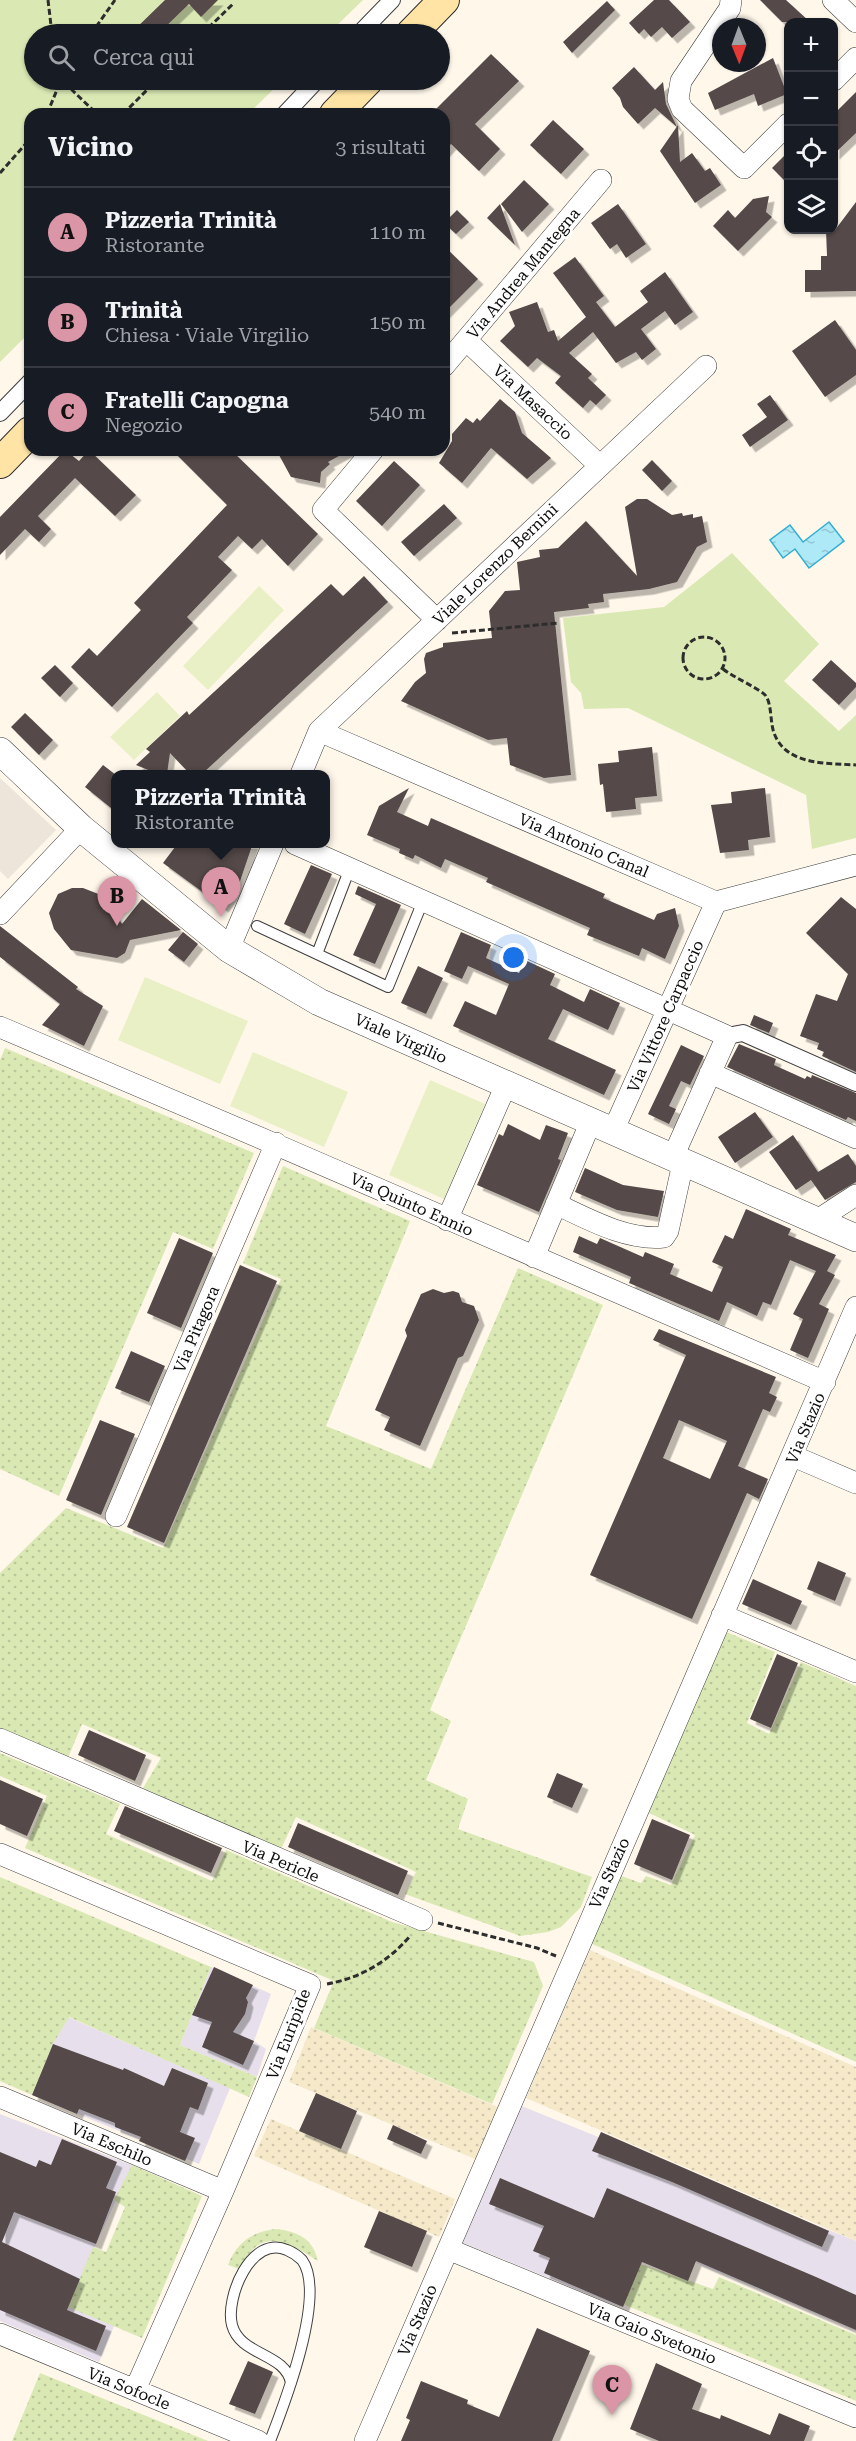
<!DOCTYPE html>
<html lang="it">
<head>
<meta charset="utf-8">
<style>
	body { margin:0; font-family:"Roboto Serif",serif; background:#242831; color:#f1f3f6 }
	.controls { position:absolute; right:18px; top:18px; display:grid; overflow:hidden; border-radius:12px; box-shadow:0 2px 4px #0004 }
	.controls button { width:54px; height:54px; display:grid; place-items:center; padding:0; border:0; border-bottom:2px solid #363941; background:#171b24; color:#f1f3f6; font:30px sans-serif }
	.compass { position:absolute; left:712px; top:18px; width:54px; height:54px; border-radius:50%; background:#171b24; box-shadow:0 2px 4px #0004; rotate:179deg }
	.you { position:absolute; left:514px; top:958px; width:21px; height:21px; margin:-15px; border:4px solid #fff; border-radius:50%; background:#1a73e8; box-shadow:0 0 0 9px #1a73e833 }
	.badge { display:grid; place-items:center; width:39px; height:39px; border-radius:50%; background:#da95a7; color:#111; font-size:20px; font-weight:700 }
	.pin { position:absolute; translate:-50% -50px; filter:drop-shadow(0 2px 3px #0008) }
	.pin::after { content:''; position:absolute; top:32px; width:21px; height:18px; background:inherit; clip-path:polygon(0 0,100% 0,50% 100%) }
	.popup { position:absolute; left:111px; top:770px; width:219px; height:78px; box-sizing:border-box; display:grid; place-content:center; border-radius:12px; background:#171b24; filter:drop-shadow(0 2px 4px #0005); font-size:20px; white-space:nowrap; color:#9ea1a6 }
	.popup b { font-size:22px; color:#f1f3f6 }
	.popup::after { content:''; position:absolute; left:50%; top:100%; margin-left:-12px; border:12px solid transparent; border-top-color:#171b24 }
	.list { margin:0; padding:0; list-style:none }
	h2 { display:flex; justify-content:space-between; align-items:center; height:78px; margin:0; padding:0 24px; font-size:26px }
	h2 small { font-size:20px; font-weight:400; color:#9ea1a6 }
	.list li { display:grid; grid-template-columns:39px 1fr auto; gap:18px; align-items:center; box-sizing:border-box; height:90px; padding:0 24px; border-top:2px solid #363941 }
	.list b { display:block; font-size:22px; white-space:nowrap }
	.list p { margin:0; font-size:20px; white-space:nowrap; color:#9ea1a6 }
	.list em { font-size:20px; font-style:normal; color:#9ea1a6 }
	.icon { flex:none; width:33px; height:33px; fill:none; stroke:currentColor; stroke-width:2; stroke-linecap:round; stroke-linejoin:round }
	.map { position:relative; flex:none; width:856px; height:2441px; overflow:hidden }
	.search { position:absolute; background:#171b24; box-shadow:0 2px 4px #0004; left:24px; top:24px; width:426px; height:66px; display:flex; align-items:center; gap:15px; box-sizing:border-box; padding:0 21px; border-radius:33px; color:#9ea1a6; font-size:22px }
	.panel { position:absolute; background:#171b24; box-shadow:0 2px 4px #0004; left:24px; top:108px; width:426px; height:348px; border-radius:18px }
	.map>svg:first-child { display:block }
	.industrial { fill:#e7dfeb }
	.farmland { fill:url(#farmland-dots) }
	.grass { fill:url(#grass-dots) }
	.park { fill:#dae9b4 }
	.pitch { fill:#eaf0c6 }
	.plaza { fill:#eee5da }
	.water { fill:url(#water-ripples); stroke:#34aecf; stroke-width:1.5 }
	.building { fill:#544a48; fill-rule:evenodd; filter:url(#shadow) }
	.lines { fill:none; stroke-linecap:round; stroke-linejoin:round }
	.service-casing { stroke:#3e3e3e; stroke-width:12 }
	.pedestrian-casing { stroke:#3e3e3e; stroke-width:18 }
	.minor-casing { stroke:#3e3e3e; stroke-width:22 }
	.tertiary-casing { stroke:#3e3e3e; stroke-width:28 }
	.secondary-casing { stroke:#2d2d2d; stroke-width:32 }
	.path { stroke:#2d2d2d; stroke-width:3; stroke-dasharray:6 3; stroke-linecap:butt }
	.service { stroke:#fff; stroke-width:10 }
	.pedestrian { stroke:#fff; stroke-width:16 }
	.minor { stroke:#fff; stroke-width:21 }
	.tertiary { stroke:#fff; stroke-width:27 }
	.secondary { stroke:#ffe4a5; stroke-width:30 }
	.labels { text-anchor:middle; stroke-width:6; stroke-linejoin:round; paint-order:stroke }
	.street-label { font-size:16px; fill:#0b0b0b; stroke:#fff }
</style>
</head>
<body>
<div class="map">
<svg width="856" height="2441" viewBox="0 0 856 2441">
	<defs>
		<pattern id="farmland-dots" width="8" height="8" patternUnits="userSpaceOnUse" patternTransform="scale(1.5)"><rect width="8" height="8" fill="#f5e9ca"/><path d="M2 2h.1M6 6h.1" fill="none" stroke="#d1c6ac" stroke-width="1.8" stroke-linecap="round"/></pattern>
		<pattern id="grass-dots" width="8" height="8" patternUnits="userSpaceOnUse" patternTransform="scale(1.5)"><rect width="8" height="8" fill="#dae9b4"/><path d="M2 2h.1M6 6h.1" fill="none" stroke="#bac699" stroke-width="1.8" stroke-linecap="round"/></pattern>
		<pattern id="water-ripples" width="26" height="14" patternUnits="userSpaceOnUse" patternTransform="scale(1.5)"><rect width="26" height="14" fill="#aee9f7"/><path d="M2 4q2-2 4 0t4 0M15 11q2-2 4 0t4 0" fill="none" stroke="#94c6d2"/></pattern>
		<filter id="shadow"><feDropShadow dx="5.5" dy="5.5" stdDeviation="0" flood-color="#0004"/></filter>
	</defs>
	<rect width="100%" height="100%" fill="#fff7ea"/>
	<path class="industrial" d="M211 1967 271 1994 254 2041 266 2049 257 2077 180 2045Z
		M68 2017 230 2088 199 2164 32 2095 53 2044Z
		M519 2105 856 2241V2331L647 2242 620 2307 461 2242Z
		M0 2114 132 2165 68 2306 114 2326 99 2362 0 2321Z"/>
	<path class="farmland" d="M590 1950 856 2067V2241L526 2098Z
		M311 2027 500 2108 475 2159 289 2082Z
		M271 2119 455 2199 439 2237 254 2156Z"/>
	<path class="grass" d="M5 1048 254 1153 213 1249 173 1232 59 1496 0 1469V1060Z
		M283 1166 410 1221 326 1426 431 1469 518 1268 603 1305 430 1710 451 1721 426 1780 468 1799 458 1829 592 1877 581 1907 561 1927 548 1932 520 1936 405 1894 416 1872 296 1817 281 1849 143 1788 161 1758 82 1724 68 1758 0 1730V1573L66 1508 163 1548 281 1279 243 1263Z
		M724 1631 775 1652 747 1723 769 1734 801 1662 856 1686V2062L590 1943 616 1874 641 1883 646 1876 671 1885 695 1835 647 1812Z
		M0 1753 120 1804 106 1834 212 1881 226 1850 392 1922 534 1962 543 1986 492 2104 314 2028 334 1981 25 1848 47 1796 0 1776Z
		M0 1877 211 1967 180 2045 257 2077 249 2097 69 2017 53 2044 32 2095 0 2081Z
		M132 2165 202 2196 142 2338 68 2307 93 2247 106 2252 125 2207 114 2200Z
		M278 2229C300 2233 313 2239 318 2261 285 2240 261 2226 239 2269L228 2265C236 2242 255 2230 278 2229Z
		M640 2264 713 2289 719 2277 856 2335V2401L623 2304Z
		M40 2373 208 2441H12Z"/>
	<path class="park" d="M0 0H363L328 34H34V80H283L248 114H30V332L0 362Z
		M732 553 819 644 784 681 839 731 856 715V838L812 849 806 795 628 708 584 709 581 693 571 682 563 618 664 607Z"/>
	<path class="pitch" d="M259 586 284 610 208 690 183 666Z
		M157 692 180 716 134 760 110 737Z
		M145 977 248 1021 220 1084 118 1040Z
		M253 1052 348 1092 324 1147 230 1106Z
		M430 1080 485 1104 444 1199 389 1175Z"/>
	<path class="plaza" d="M0 778 56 830 8 879 0 871Z"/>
	<path class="water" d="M829 522 844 541 809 568 795 549 783 558 770 540 790 525 803 542Z"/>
	<path class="building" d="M165 0H218L201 17 189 4 158 34H130Z
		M654 0H669L690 22 672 38 662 27 651 37 644 29 639 34 629 23Z
		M760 0H786L810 22H782Z
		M607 1 615 10 572 53 563 42Z
		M491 54 519 81 475 124 500 149 479 171 451 144 444 152V114H431Z
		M773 58 787 94 758 106 754 94 715 110 708 93Z
		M634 67 655 90 663 82 666 104 677 127 655 108 638 124 623 107 620 98 612 88Z
		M856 92V133L834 154V114Z
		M553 120 584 149 561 174 530 145Z
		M678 125 680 162 692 153 705 171 710 168 721 185 695 203 660 151Z
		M789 151V185L772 168Z
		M524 180 549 204 522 232 501 204Z
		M769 196 766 212 772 217 738 251 713 226 728 210 735 218 753 199Z
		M856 202V291L805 292V270H821V256H827L826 230H835Z
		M500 204 515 245 487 218Z
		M618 204 646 244 626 258 617 244 610 249 591 223Z
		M457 210 469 222 456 234 444 223Z
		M444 246 478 279 444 313Z
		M575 257 604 296 596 302 615 327 648 302 640 291 665 272 693 312 675 325 665 311 641 329 656 349 642 360 636 352 616 363 593 332 569 353 592 374 588 378 606 395 596 405 590 400 583 408 555 383 561 376 537 358 528 367 500 341 515 326 509 312 537 302 548 332 554 330 558 341 586 317 553 273Z
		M835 320 856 350V375L825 397 792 351Z
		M770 395 788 420 750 447 742 435 767 417 757 404Z
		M500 399 515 412 522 433 551 458 527 479 491 448 462 483 439 463 452 441V434L466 418 473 423 477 418 480 421Z
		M65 450 79 461 89 450 136 495 115 516 75 478 38 516 51 529 39 542 25 529 0 555V517Z
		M172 450H231L318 534 288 566 262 539 252 549 238 536 218 557 232 570 187 617 193 623 112 707 71 667 89 648 97 656 141 610 134 603 227 505Z
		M288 450H350L328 462 330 464 321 472 320 483 291 477 279 455Z
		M652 460 672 481 662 491 642 470Z
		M394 461 420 485 382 526 356 501Z
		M637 499H647L672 515 682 513 683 516 693 514V518L702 516 707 542 697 547 677 582 649 589 603 594 604 602 588 604 589 608 554 612 571 775 544 778 510 765 507 738 488 740 401 701 415 682 426 673 424 659 426 653 443 647V643L492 638 489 611 505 591 520 590 517 562 540 557 539 550 558 548 586 521 637 576 625 507Z
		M444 504 457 518 414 556 401 542Z
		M364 576 388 602 202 774H190L170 753 167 774H158L136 765 150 752 146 749 187 711 189 715 331 584 343 596Z
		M831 660 856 683V687L839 705 812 680Z
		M55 665 73 683 60 697 41 678Z
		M25 713 53 740 39 755 11 727Z
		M652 747 657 796 635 798 636 809 606 812 603 784 600 785 598 764 619 762 618 751Z
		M103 765 116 775V812L85 787Z
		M409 788 397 812 428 826 431 818 605 894 603 898 654 920 657 914 675 908 679 926 665 959 642 948 639 956 587 935 590 928 486 882 488 878 445 859 441 868 415 855 413 859 399 853 400 849 367 835 379 806Z
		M765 788 770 837 748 840 749 850 720 853 711 805 732 803 731 792Z
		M178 843H253L238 887 223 907 163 863Z
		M311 865 332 874 305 934 284 924Z
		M358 886 401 905 375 964 353 955 376 904 355 894Z
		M72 888H83L101 895 122 924 142 899 181 930 130 940 125 953 117 958 71 950 54 929 49 913 58 894Z
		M841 897 856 909V1072L822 1056 824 1052 817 1049 819 1043 800 1036 816 994 837 1001 848 974 806 933Z
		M0 926 78 987 76 989 103 1006 84 1046 42 1025 60 1004 0 957Z
		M183 932 198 944 184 962 168 950Z
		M461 932 491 945 486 958 519 973 525 960 555 974 550 985 584 1002 590 989 620 1003 608 1030 563 1009 548 1039 616 1070 604 1095 453 1026 465 1001 496 1015 509 984 468 966 462 979 444 971Z
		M418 966 443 978 426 1014 401 1003Z
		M754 1015 773 1023 769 1033 750 1025Z
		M739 1044 776 1059 774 1065 805 1079 807 1076 811 1078 812 1075 856 1093V1121L848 1117 846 1120 727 1067Z
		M681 1045 704 1056 690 1085 681 1081 669 1106 676 1109 669 1124 648 1114Z
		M755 1112 773 1137 735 1163 718 1137Z
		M508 1124 540 1140 546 1125 568 1133 558 1159 561 1160 539 1212 477 1185 499 1134 503 1136Z
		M793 1135 818 1172 848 1154 856 1166V1182L825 1200 811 1180 796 1190 769 1152Z
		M585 1168 623 1185 664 1191 658 1217 617 1210 575 1192Z
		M746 1209 791 1229 788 1235 836 1255 827 1271 835 1275 819 1304 829 1309 808 1358 790 1350 803 1319 793 1314 816 1271 790 1260 771 1305 763 1302 757 1316 727 1302 719 1321 629 1283 631 1277 573 1252 579 1236 597 1244 600 1238 643 1257 645 1252 674 1264 670 1274 712 1292 723 1267 712 1262 725 1235 733 1239Z
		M179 1238 213 1253 181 1328 147 1313Z
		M240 1265 277 1281 164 1543 127 1527Z
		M433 1289 444 1293 453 1291 459 1293 462 1302 474 1306 479 1320 463 1356 458 1358 420 1446 384 1430 390 1417 375 1410 407 1336 405 1330 421 1294Z
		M659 1329 776 1377 769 1393 777 1397 770 1412 763 1409 738 1466 768 1479 759 1499 747 1493 692 1619 590 1575 686 1355 653 1340ZM679 1420 727 1441 710 1479 663 1458Z
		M131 1351 165 1366 149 1402 115 1388Z
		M100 1420 135 1434 101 1515 66 1500Z
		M818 1561 846 1573 835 1601 807 1589Z
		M753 1579 802 1601 791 1625 742 1604Z
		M777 1654 798 1663 771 1728 750 1719Z
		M89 1730 146 1755 135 1781 78 1755Z
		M557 1773 583 1784 572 1808 547 1797Z
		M0 1780 43 1799 27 1836 0 1824Z
		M125 1806 222 1848 211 1873 114 1831Z
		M652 1819 690 1835 672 1880 634 1864Z
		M298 1823 408 1871 398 1895 288 1847Z
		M214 1967 253 1985 246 1998 248 2002 245 2014 233 2032 254 2041 243 2065 202 2047 212 2022 192 2015Z
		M53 2044 123 2070 124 2068 164 2086 172 2068 208 2083 198 2110 190 2107 180 2132 195 2138 185 2161 139 2141 141 2137 115 2127V2123L79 2109 77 2114 32 2095Z
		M316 2093 357 2111 341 2149 299 2131Z
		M393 2125 427 2141 421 2154 387 2139Z
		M601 2132 829 2231 822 2247 672 2182 592 2151Z
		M62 2139 117 2162 106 2188 116 2192 96 2244 14 2212 2 2242 80 2279 67 2310 106 2326 96 2351 0 2310V2152L36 2167 39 2160 51 2165Z
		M500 2178 594 2218 607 2188 816 2277 856 2295V2330L696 2261 688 2281 642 2262 623 2307 544 2273 550 2258 533 2251 544 2226 489 2204Z
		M379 2211 427 2231 412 2267 364 2247Z
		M537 2328 590 2351 552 2441H401L410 2420 406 2418 421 2381 468 2400 467 2404 499 2417Z
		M248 2361 273 2372 255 2414 229 2404Z
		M656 2363 702 2384 692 2409 720 2419 721 2415 770 2435 779 2413 810 2426 804 2441H659L630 2429Z"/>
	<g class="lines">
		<g class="service-casing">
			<path id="service" d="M257 926 388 987 423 901
				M317 954 350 868
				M270 2441C284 2405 327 2294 302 2260 298 2256 292 2252 287 2250 251 2234 225 2298 232 2325 240 2356 286 2353 291 2383"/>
		</g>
		<g class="pedestrian-casing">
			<path id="pedestrian" d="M359 34 392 0
				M285 114 317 80
				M0 413 30 382
				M727 1036 743 1033 856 1083"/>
		</g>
		<g class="minor-casing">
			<path id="minor" d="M731 0 730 8 681 81 678 99 682 109 744 168 788 124
				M833 0 856 22
				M834 80 856 58
				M466 340 599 465
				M444 366 601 180
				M373 450 323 510 437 620
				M319 731 716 902 856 865
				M301 774 319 731 706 366
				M295 844 727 1036 672 1159
				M0 914 81 828
				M229 949 273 844
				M0 1027C276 1143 550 1264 825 1382
				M710 1073 856 1138
				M613 1131 716 902
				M556 1204C588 1219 627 1241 664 1237L668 1231 683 1163
				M447 1220 506 1085
				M816 1221 856 1195
				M534 1257 591 1121
				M793 1456 856 1483
				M116 1516 276 1143
				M722 1615 856 1672
				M0 1739 422 1920
				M0 1854 310 1985 223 2191 135 2390
				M0 2097 223 2191
				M448 2249 856 2417
				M0 2334 258 2441
				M365 2441 856 1307"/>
		</g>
		<g class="tertiary-casing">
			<path id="tertiary" d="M0 751 81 828 229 949 319 1002 856 1238"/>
		</g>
		<g class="secondary-casing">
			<path id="secondary" d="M411 34 444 0
				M335 114 368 80
				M0 463 30 432"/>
		</g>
		<path class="path" d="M48 0 52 34
			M91 34 115 0
			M202 34 234 3
			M69 80 72 90 97 114
			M47 114 61 80
			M123 114 157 80
			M0 173 30 139
			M452 633 558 623
			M683 658a21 21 0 1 1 42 0a21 21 0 1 1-42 0Z
			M723 669C733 677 762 690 766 696 772 706 770 722 774 733 786 766 828 763 856 765
			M438 1923 537 1948 556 1956
			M327 1984C360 1978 388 1962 410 1936"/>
		<use href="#service" class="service"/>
		<use href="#pedestrian" class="pedestrian"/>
		<use href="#minor" class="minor"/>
		<use href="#tertiary" class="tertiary"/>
		<use href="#secondary" class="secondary"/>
	</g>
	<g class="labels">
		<g class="street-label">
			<text transform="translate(523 273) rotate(-50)" y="6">Via Andrea Mantegna</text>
			<text transform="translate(533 402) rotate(43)" y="6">Via Masaccio</text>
			<text transform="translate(495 564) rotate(-44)" y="6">Viale Lorenzo Bernini</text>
			<text transform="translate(584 845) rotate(23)" y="6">Via Antonio Canal</text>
			<text transform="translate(665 1016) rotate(-66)" y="6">Via Vittore Carpaccio</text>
			<text transform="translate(401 1038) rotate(24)" y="6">Viale Virgilio</text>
			<text transform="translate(412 1204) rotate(24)" y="6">Via Quinto Ennio</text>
			<text transform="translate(196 1329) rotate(-67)" y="6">Via Pitagora</text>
			<text transform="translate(805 1428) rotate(-67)" y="6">Via Stazio</text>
			<text transform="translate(281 1861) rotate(23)" y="6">Via Pericle</text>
			<text transform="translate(609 1873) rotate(-66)" y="6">Via Stazio</text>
			<text transform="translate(288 2034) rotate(-69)" y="6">Via Euripide</text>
			<text transform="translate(112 2144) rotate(23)" y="6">Via Eschilo</text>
			<text transform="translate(417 2320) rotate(-67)" y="6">Via Stazio</text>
			<text transform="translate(652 2333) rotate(22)" y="6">Via Gaio Svetonio</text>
			<text transform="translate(129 2388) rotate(22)" y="6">Via Sofocle</text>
		</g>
	</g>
</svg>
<div class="controls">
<button>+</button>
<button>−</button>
<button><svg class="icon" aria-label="locate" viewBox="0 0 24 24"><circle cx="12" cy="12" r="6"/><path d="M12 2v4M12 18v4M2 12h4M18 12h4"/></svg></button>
<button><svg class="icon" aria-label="layers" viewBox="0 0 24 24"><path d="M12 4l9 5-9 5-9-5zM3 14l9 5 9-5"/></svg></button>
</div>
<svg class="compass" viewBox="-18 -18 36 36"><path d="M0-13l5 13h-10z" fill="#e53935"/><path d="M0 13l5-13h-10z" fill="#9ea1a6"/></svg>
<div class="you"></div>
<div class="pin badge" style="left:221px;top:917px">A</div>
<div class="popup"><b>Pizzeria Trinità</b>Ristorante</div>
<div class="pin badge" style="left:117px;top:926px">B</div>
<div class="pin badge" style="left:612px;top:2415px">C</div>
<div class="search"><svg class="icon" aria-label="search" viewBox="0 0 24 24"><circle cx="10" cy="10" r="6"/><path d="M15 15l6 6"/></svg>Cerca qui</div>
<section class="panel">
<h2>Vicino<small>3 risultati</small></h2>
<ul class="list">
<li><span class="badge">A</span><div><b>Pizzeria Trinità</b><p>Ristorante</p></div><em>110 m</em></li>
<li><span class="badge">B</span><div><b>Trinità</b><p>Chiesa · Viale Virgilio</p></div><em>150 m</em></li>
<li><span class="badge">C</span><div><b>Fratelli Capogna</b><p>Negozio</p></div><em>540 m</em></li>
</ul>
</section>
</div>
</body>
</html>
